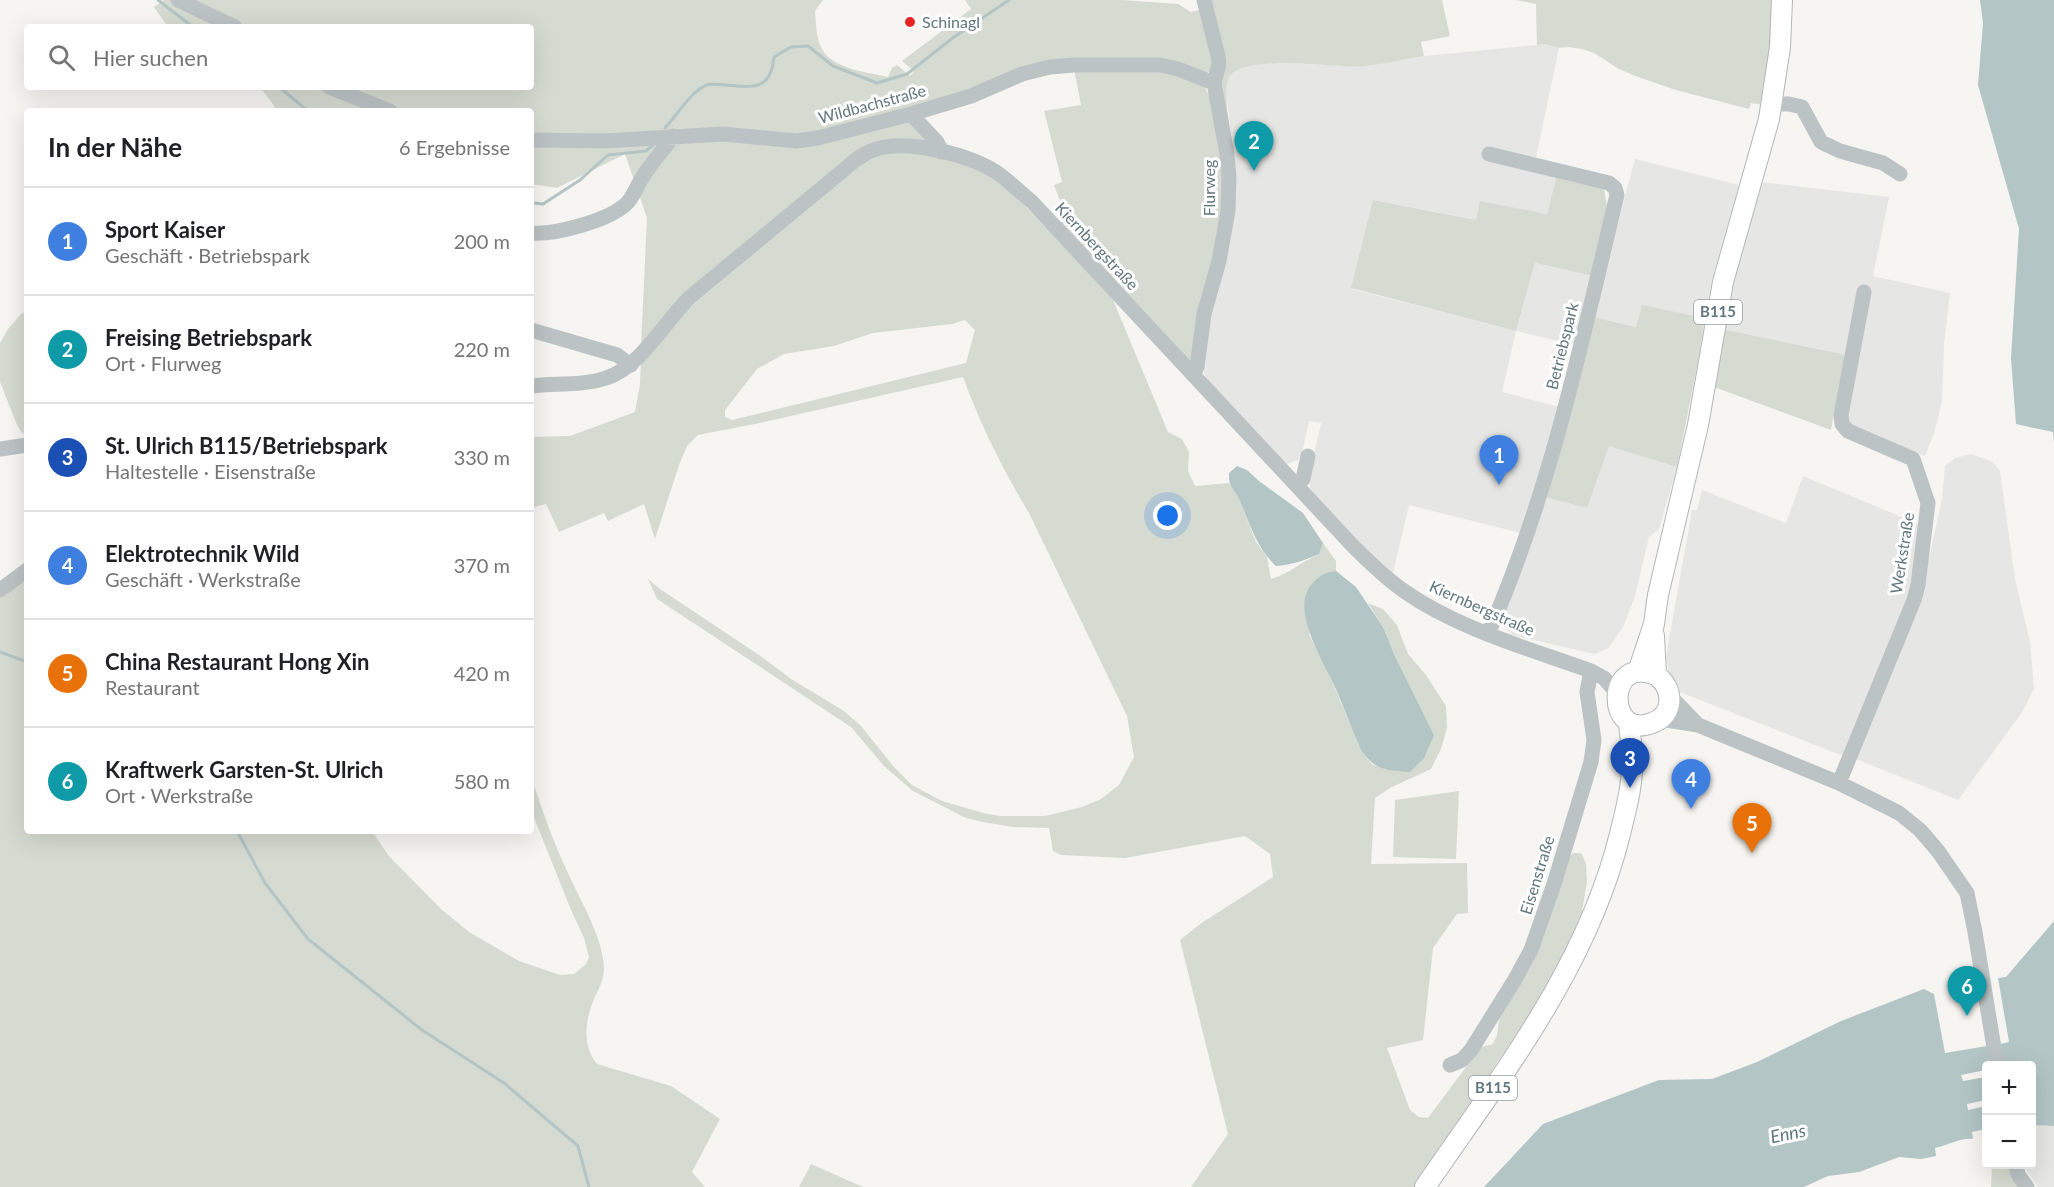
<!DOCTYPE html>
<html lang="de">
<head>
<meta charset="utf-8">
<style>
	body { margin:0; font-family:Lato,sans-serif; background:#f6f6f6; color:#202124 }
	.controls { position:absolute; right:18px; bottom:18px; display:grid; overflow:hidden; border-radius:6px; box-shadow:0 6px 24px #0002 }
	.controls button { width:54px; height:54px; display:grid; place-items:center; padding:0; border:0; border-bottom:2px solid #e0e0e0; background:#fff; color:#202124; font:30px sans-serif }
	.you { position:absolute; left:1168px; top:516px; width:21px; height:21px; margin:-15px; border:4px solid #fff; border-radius:50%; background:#1a73e8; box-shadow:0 0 0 9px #1a73e833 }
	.badge { display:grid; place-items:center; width:39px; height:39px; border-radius:50%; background:#ea580c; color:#fff; font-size:20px; font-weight:700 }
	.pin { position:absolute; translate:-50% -50px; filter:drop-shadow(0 2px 3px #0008) }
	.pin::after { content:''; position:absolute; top:32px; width:21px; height:18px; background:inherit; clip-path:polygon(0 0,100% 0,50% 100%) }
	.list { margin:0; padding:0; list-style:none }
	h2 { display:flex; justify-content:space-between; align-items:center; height:78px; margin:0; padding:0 24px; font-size:26px }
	h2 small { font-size:20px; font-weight:400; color:#757577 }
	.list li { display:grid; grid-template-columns:39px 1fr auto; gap:18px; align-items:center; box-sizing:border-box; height:108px; padding:0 24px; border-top:2px solid #e0e0e0 }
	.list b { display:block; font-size:22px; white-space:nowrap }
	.list p { margin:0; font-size:20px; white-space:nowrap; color:#757577 }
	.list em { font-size:20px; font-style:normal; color:#757577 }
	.icon { flex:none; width:33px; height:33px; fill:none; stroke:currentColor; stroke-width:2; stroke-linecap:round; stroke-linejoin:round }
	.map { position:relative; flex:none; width:2054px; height:1187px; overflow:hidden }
	.search { position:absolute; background:#fff; box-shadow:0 6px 24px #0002; left:24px; top:24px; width:510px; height:66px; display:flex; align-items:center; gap:15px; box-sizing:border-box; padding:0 21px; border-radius:6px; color:#757577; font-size:22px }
	.panel { position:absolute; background:#fff; box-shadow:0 6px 24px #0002; left:24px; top:108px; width:510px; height:726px; border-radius:6px }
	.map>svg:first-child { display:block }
	.built { fill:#e6e7e5 }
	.green { fill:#d6dbd1; fill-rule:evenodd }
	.water { fill:#b3c5c5 }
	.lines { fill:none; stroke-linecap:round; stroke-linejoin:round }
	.stream { stroke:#b3c5c5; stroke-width:3 }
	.major-casing { stroke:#b0b7b9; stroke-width:22 }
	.minor { stroke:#bcc3c5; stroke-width:15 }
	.major { stroke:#fff; stroke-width:20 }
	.poi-dot { fill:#e62422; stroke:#fff; stroke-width:2 }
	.labels { text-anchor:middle; stroke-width:6; stroke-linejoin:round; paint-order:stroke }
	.shield { fill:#fff; stroke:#90a0a4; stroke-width:1.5 }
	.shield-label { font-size:15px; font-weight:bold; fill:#60777d }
	.poi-label { font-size:16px; fill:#60777d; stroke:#fff; text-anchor:start }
	.street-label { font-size:16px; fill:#60777d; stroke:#fff }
	.water-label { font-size:18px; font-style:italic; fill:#5a7879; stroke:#fff }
</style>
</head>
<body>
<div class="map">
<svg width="2054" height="1187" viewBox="0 0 2054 1187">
	<rect width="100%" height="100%" fill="#f6f5f2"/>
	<path class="built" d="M1545 44 1559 48 1533 172 1556 178 1547 214 1481 202 1476 220 1374 200 1352 289 1516 331 1535 263 1593 276 1575 345 1516 331 1502 392 1560 407 1521 533 1409 505 1393 573 1363 547 1310 490V472L1321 423 1309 421 1302 453 1298 460 1287 464 1280 459 1206 378 1203 366 1231 140 1226 86 1229 77 1241 66 1266 63 1363 66 1424 56Z
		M1635 159 1739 185 1713 276 1705 318 1642 306 1636 327 1593 317Z
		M1761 182 1889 197 1873 276 1950 293 1944 344 1942 402 1934 433 1925 456 1854 428 1848 419 1847 355 1722 329 1736 265Z
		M1609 445 1677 467 1659 529 1649 537 1635 596 1624 625 1609 648 1594 654 1512 635 1505 627 1504 614 1546 497Z
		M1971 454 1993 462 2000 471 2015 579 2030 642 2034 689 2021 714 1958 800 1856 759 1925 577 1942 499 1945 466 1955 458Z
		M1803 476 1921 525 1913 592 1846 757 1672 689 1666 657 1692 510H1697L1702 490 1786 523Z
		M2032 1125 2054 1126V1187H2038L2023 1165 2032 1164Z"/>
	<path class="green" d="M164 0H823L815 11C816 22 816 35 820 45 829 69 867 72 888 77L892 68 897 65 910 76 914 71 902 61 971 9 965 0H1122L1178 4 1191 12 1203 9 1214 66 1209 72 1199 73 1217 114 1225 204 1195 358 1187 363 1058 224 1067 219 1054 185 1062 182 1044 111 1081 105 1072 59 914 109 953 150 877 146 641 347 647 218 625 154 557 188 531 184V111H278L263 91 254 87H531V27H168L154 7Z
		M1208 0H1442L1450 36 1421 42 1424 56C1404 59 1385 64 1365 66 1335 69 1248 53 1230 76 1222 86 1230 126 1231 140 1226 119 1214 82 1227 64Z
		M1516 0H1775L1765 105 1751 103 1749 109 1676 90 1638 77 1619 69 1594 53 1582 49 1568 47 1559 48 1545 44 1537 45 1536 4Z
		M876 153H923L954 160 989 176 1016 197 1111 295 1168 432 1182 439 1189 452 1188 471 1195 486 1229 483 1238 496 1256 542 1267 557 1271 579C1289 574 1301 562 1319 554L1323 543 1336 561V571L1328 572 1309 635 1326 667 1362 752 1372 764 1386 770 1434 735 1394 654 1383 627 1368 603 1383 609 1397 625 1408 654 1426 675 1446 706 1447 728 1441 749 1431 769 1390 788 1375 798 1371 864 1467 863 1468 913 1457 914 1433 948 1423 1040 1387 1048 1410 1110 1419 1117 1428 1118 1481 1047 1493 1044 1497 1035 1499 1020 1565 862 1573 853H1581L1586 863 1587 882 1579 929 1513 1043 1498 1061 1480 1092 1415 1187H1191L1228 1134 1180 940 1200 924 1273 877 1270 854 1245 836 1125 858 1061 855 1053 851 1049 828 1013 827 983 822 966 818 913 791 884 766 851 727 657 599 648 579 660 589 762 657 791 679 844 711 861 726 894 767 912 785 942 801 983 813 1000 816H1045L1082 807 1101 799 1119 785 1134 757 1127 716 1029 513C1003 470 980 424 963 377L760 423 698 435 687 446 679 465 655 539 644 504 608 521 604 513 559 532 546 504 531 508V437L570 436 635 412 640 384 641 360 677 318ZM965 320 975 330 966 363 732 420 725 417V410L757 369 784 354 834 346 873 333 952 324Z
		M1556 178 1604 189 1608 212 1593 276 1535 263 1516 331 1351 288 1373 200 1476 220 1480 201 1547 214Z
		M1642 305 1705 318 1697 367 1677 467 1609 446 1587 508 1546 497 1593 317 1636 327Z
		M27 311V435L22 433 17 425 0 382V343L8 329 21 314Z
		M1722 329 1847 355 1839 385 1831 430 1714 387Z
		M27 574V831H372L388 855 440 908 469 932 519 961 560 975 574 974 586 964 589 957 584 938 571 910 531 810V777C542 809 553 841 567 871 580 900 603 937 604 969 604 980 598 990 594 999 585 1021 582 1045 597 1064L671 1086 720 1119 692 1172 705 1187H0V596Z
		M1459 791 1456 859 1393 857 1395 800Z
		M811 1164 863 1187H799Z
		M1992 1164 2008 1166 2018 1187H1991Z"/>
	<path class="water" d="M1980 0H2054V442L2053 432 2016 424 2011 358 2019 229 1978 85 1983 23Z
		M1237 466 1247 470 1259 481 1303 513 1323 543 1319 554C1305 560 1292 565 1276 566 1256 547 1250 524 1239 499 1234 488 1228 487 1229 473Z
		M1336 571 1356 587 1383 627 1394 654 1434 735 1424 758 1410 772C1387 770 1378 772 1362 752 1352 731 1345 709 1335 687 1324 662 1289 609 1312 584 1319 576 1325 572 1336 571Z
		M2054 921V1126L2032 1125V1066L2003 1065 2000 1044 2009 1042 1998 978 2006 977Z
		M1924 989 1934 994 1945 1053 1987 1046 1990 1065 1986 1066V1070L1961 1075 1963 1081 1986 1077V1100L1967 1104 1968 1110 1986 1106V1129L1972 1132 1973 1139C1963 1137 1947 1145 1935 1148L1936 1156 1921 1159 1899 1157 1859 1172 1828 1176 1804 1187H1484L1543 1124 1659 1080 1712 1079 1757 1062 1841 1021Z"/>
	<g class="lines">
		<path class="stream" d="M158 0 193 27
			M279 87 308 111
			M665 128C676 116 692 90 707 85 712 83 719 85 725 85 754 88 771 90 774 57L791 47 808 46 833 66 877 83 907 74 954 37 1009 0
			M531 201 534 203 543 204 580 180 608 155 646 151 653 145
			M0 652 27 662
			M237 831 265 883 308 939 422 1030 504 1083 578 1146 589 1187"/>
		<g class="major-casing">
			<path id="major" d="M1654 636 1656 675C1674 688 1675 715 1652 723 1606 741 1605 653 1656 675
				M1638 672 1654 624 1658 595 1698 425 1723 282 1769 119 1780 47 1782 0
				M1425 1187C1501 1076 1587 968 1620 834 1625 813 1632 789 1632 767 1633 752 1630 736 1629 722"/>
		</g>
		<path class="minor" d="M178 0 235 27
			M329 87 390 111
			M1771 104H1789L1802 107 1821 142 1840 151 1883 163 1900 174
			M911 114 937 142 941 152
			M531 140 604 141 723 134 796 141 818 138 911 114 971 96 1022 74 1050 67 1073 65H1160L1178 69 1214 83
			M531 233C555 235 612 220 628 202 634 195 637 186 642 178 651 163 663 151 673 136
			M531 330 617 355 631 365
			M1193 375 1197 367 1204 314 1219 261 1228 211 1229 177 1227 154 1214 83 1219 64 1218 56 1204 0
			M531 386C555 383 582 386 606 378 639 368 664 323 689 298L845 169C855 160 866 151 880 148 912 140 969 155 996 172 1009 181 1020 192 1032 202L1352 545C1368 561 1385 578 1404 591 1458 629 1530 649 1591 671L1604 678 1617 693
			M0 449 27 445
			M1297 486 1303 479 1308 456
			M0 590 27 570
			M1488 634C1550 494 1581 344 1617 195L1615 188 1609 183 1489 154
			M1670 696 1698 725
			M1660 719 1698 725 1839 783 1899 813 1920 830 1938 851 1967 893 1975 932 1997 1066
			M1839 783 1914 600 1918 585 1928 503 1913 459 1848 431 1842 424 1841 415 1864 292
			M1450 1065 1462 1060 1471 1050 1514 981 1531 950 1554 884 1591 762 1594 740 1587 692 1591 671
			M2015 1164 2019 1176 2027 1187"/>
		<use href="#major" class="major"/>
	</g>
	<circle class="poi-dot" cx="910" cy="22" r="6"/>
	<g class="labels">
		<g class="shield">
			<rect x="1694" y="300" width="48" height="24" rx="4.5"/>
			<rect x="1469" y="1076" width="48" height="24" rx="4.5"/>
		</g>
		<g class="shield-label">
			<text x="1718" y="317">B115</text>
			<text x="1493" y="1093">B115</text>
		</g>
		<g class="poi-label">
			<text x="922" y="28">Schinagl</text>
		</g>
		<g class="street-label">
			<text transform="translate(872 104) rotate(-15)" y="6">Wildbachstraße</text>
			<text transform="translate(1209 188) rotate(-90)" y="6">Flurweg</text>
			<text transform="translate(1097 246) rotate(47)" y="6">Kiernbergstraße</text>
			<text transform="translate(1562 346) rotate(-76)" y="6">Betriebspark</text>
			<text transform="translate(1902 553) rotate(-81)" y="6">Werkstraße</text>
			<text transform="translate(1482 608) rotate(24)" y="6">Kiernbergstraße</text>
			<text transform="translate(1537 875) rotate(-73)" y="6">Eisenstraße</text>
		</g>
		<g class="water-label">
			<text transform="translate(1788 1134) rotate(-12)" y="6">Enns</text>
		</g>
	</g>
</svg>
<div class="controls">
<button>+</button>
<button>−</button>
</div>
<div class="you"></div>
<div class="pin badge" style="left:1499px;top:485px;background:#3f7fe0">1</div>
<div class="pin badge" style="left:1254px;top:171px;background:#0f9aa8">2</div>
<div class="pin badge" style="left:1630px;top:788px;background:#1a4fb4">3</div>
<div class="pin badge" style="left:1691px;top:809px;background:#3f7fe0">4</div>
<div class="pin badge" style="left:1752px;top:853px;background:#e8710a">5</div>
<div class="pin badge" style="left:1967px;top:1016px;background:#0f9aa8">6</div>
<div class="search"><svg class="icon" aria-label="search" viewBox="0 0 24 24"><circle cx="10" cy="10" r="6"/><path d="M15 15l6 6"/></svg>Hier suchen</div>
<section class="panel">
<h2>In der Nähe<small>6 Ergebnisse</small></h2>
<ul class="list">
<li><span class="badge" style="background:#3f7fe0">1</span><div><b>Sport Kaiser</b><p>Geschäft · Betriebspark</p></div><em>200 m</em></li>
<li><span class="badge" style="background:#0f9aa8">2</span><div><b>Freising Betriebspark</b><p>Ort · Flurweg</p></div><em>220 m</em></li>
<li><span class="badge" style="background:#1a4fb4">3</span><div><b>St. Ulrich B115/Betriebspark</b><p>Haltestelle · Eisenstraße</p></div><em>330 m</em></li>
<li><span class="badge" style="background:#3f7fe0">4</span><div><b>Elektrotechnik Wild</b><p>Geschäft · Werkstraße</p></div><em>370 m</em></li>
<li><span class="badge" style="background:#e8710a">5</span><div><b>China Restaurant Hong Xin</b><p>Restaurant</p></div><em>420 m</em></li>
<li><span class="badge" style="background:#0f9aa8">6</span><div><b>Kraftwerk Garsten-St. Ulrich</b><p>Ort · Werkstraße</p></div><em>580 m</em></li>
</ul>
</section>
</div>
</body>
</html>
